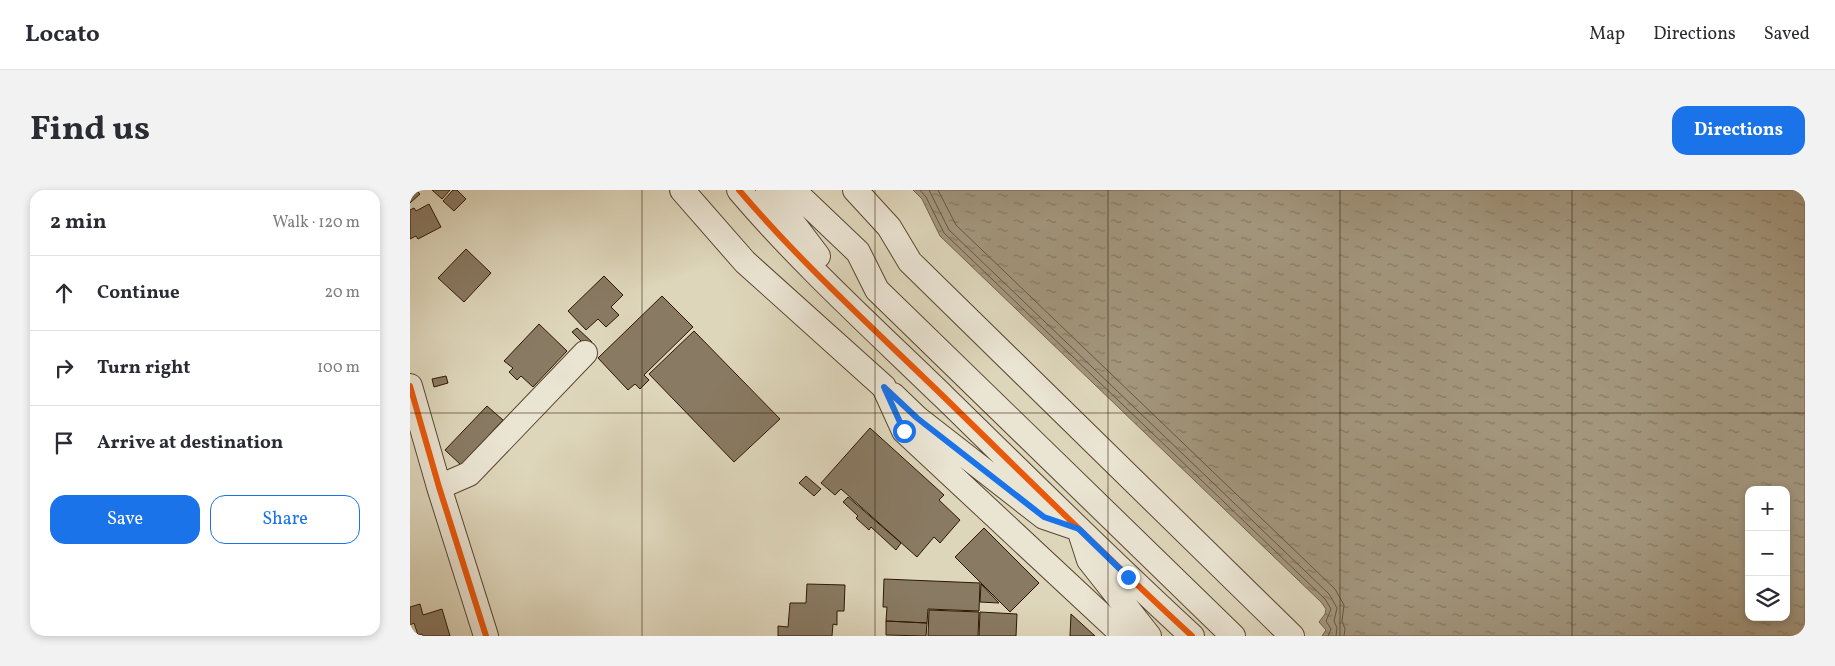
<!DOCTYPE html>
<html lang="en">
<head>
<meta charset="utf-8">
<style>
	body { margin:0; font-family:Vollkorn,serif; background:#f2f2f3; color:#2b2b33 }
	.controls { position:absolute; right:15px; bottom:15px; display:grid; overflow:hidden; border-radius:10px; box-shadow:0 2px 8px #0003 }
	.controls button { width:45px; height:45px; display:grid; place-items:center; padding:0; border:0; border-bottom:1px solid #e1e1e2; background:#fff; color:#2b2b33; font:25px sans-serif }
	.stop { position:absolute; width:15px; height:15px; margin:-11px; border:4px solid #1a73e8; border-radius:50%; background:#fff }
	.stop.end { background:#1a73e8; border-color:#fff; box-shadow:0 1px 5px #0008 }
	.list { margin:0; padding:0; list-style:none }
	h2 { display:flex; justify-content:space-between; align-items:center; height:65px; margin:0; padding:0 20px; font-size:21px }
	h2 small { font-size:16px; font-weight:400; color:#7c7c81 }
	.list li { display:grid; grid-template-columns:32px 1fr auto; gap:15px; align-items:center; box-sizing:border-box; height:75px; padding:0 20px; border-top:1px solid #e1e1e2 }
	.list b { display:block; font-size:19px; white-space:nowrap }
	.list em { font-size:16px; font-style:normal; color:#7c7c81 }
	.actions { display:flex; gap:10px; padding:15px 20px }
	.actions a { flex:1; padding:11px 0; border:1px solid #1a73e8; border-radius:15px; text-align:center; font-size:18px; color:#1a73e8 }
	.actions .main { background:#1a73e8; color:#fff }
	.icon { flex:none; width:28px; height:28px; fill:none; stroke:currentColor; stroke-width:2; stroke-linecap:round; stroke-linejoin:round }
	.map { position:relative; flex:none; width:1395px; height:446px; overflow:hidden; border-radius:15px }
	header { display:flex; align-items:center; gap:30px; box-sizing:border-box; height:70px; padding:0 25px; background:#fff; border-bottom:1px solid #e1e1e2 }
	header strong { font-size:24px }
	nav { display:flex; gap:28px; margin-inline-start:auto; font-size:18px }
	.intro { display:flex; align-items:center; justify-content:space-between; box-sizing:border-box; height:120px; padding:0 30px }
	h1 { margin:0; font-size:35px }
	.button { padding:12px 22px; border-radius:15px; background:#1a73e8; color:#fff; font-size:18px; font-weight:700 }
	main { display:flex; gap:30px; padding:0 30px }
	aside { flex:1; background:#fff; border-radius:15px; box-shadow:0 2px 8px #0003 }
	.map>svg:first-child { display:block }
	.water { fill:url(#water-ripples); stroke:#73634c; fill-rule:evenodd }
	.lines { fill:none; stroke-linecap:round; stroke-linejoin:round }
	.shore { stroke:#685640; stroke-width:1 }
	.building { fill:#897a63; stroke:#2d1703 }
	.minor-casing { stroke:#594731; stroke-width:26 }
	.minor { stroke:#eae4d3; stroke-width:24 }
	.cycleway-casing { stroke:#eae4d3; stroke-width:9 }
	.cycleway { stroke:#e8590c; stroke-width:6 }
	.route { stroke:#1a73e8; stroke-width:6 }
	.grid { fill:none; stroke:#2d1703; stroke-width:1; stroke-opacity:0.55 }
</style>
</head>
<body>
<header>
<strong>Locato</strong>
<nav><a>Map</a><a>Directions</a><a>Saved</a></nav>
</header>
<div class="intro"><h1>Find us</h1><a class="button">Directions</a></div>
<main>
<aside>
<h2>2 min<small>Walk · 120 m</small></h2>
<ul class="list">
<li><svg class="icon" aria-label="ahead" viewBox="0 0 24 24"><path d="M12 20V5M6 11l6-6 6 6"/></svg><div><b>Continue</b></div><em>20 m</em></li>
<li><svg class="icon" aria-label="right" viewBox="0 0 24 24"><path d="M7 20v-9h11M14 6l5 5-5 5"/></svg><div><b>Turn right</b></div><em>100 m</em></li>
<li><svg class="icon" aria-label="arrive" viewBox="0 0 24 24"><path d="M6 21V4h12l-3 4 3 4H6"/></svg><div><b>Arrive at destination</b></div></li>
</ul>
<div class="actions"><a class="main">Save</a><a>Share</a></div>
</aside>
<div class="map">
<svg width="1395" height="446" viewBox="0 0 1395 446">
	<defs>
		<pattern id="water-ripples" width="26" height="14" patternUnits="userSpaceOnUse" patternTransform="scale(1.25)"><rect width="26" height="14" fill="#a2957c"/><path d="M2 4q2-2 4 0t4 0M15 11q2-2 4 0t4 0" fill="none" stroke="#847963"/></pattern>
	</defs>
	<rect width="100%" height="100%" fill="#ded6bb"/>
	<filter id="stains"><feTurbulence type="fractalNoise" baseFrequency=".004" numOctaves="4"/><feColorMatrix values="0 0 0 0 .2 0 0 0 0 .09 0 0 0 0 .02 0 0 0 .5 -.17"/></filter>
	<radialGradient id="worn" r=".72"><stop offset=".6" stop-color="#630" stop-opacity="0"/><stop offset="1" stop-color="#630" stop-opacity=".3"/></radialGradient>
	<path class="water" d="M503 0H1395V446H912L916 440 909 432 915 424 916 419 911 412 530 46 512 9ZM1339 300H1376V427H1339Z"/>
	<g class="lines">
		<path class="shore" d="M510 0 516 7 534 43 915 409 921 419 916 431 921 439 918 446
			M519 0 539 40 919 404 927 418 924 431 927 438 926 446
			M528 0 546 35 925 399 934 415 932 431 935 439 934 446"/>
	</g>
	<path class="building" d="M0 0H6L10 4 0 13Z
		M22 0H40L32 9Z
		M43 0H47L56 9 44 21 33 11Z
		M19 14 31 37 8 49 6 46 0 49V20L4 18 6 21Z
		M56 59 81 83 54 112 28 88Z
		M194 86 213 105 201 117 209 125 196 137 188 129 176 140 158 121Z
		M252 106 283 137 234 185 239 190 230 199 225 194 218 200 188 168Z
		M129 134 157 161 123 197 111 186 107 190 99 182 103 178 94 171Z
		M167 138 182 152 177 157 162 142Z
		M284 141 370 229 324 272 239 184Z
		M36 186 38 193 24 197 22 189Z
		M77 216 93 230 51 275 35 260Z
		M460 238 534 305 529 310 550 330 530 353 524 347 507 367 431 299 425 305 411 293Z
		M396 286 411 299 404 306 389 293Z
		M438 307 491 353 486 360 461 337 459 340 446 328 448 326 433 312Z
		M574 338 629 393 600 422 545 367Z
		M474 389 570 393 569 421 518 419 517 433 476 431 477 417H473Z
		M397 394 435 395 434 421H427V435L423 434 422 446H368V436L378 437 380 413H396Z
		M571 394 589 413 570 412Z
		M10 414 13 425 32 419 40 446H13L12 444 8 445 4 433 0 435V417Z
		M519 420 569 422 568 446H518Z
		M570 422 607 424 606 446H569Z
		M661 424 685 446H660Z
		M476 431 517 433 516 446 476 445Z"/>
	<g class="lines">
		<g class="minor-casing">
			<path id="minor" d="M272 0 335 72 474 197 494 241 714 446
				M329 0C392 74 465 140 534 207 616 287 697 368 782 446
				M358 0 408 66
				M383 0 448 62 467 100 823 446
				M445 0 479 37 500 72 882 446
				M0 196 29 297 76 446
				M483 205 507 228 634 327 669 339 679 370 739 446
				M29 297 59 284 175 163"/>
		</g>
		<use href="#minor" class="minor"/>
		<g class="cycleway-casing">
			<path id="cycleway" d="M329 0C392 74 465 140 534 207 616 287 697 368 782 446
				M0 196 29 297 76 446"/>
		</g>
		<use href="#cycleway" class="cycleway"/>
	</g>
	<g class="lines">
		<path class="route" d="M494 241 474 197 507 228 634 327 669 339 718 387"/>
	</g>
	<path class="grid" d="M232 0V446M465 0V446M698 0V446M930 0V446M1162 0V446M0 223H1395"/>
	<rect width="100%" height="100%" filter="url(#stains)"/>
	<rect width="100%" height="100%" fill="url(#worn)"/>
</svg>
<div class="controls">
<button>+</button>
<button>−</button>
<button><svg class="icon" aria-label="layers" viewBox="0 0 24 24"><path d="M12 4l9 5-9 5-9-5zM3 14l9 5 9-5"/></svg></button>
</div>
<div class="stop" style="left:494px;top:241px"></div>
<div class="stop end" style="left:718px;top:387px"></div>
</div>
</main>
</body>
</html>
